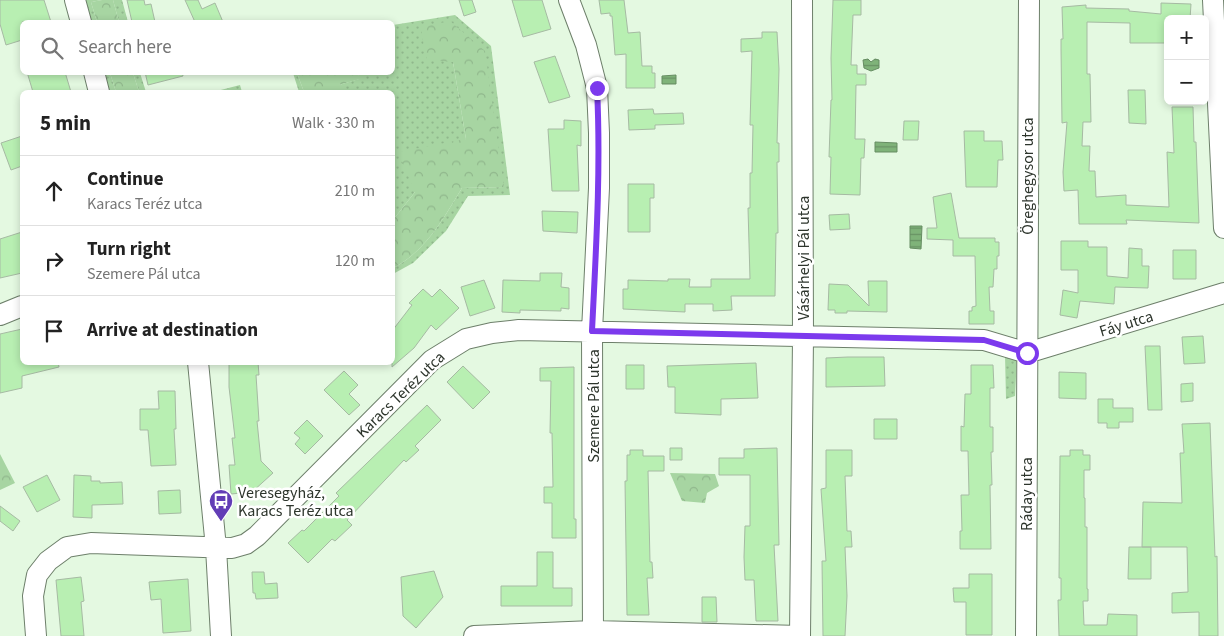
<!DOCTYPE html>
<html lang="en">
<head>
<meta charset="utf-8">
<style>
	body { margin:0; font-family:"Source Sans 3",sans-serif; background:#f2f2f2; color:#222 }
	.controls { position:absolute; right:15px; top:15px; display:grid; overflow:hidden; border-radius:8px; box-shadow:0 2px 8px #0003 }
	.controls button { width:45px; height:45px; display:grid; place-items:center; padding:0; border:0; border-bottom:1px solid #e0e0e0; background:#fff; color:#222; font:25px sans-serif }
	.stop { position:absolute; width:15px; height:15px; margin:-11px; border:4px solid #7c3aed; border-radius:50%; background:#fff }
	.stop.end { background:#7c3aed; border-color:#fff; box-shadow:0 1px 5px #0008 }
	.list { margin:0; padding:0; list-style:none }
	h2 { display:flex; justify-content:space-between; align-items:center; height:65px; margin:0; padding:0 20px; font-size:21px }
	h2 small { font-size:16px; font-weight:400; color:#767676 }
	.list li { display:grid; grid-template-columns:32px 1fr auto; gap:15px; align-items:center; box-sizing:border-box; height:70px; padding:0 20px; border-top:1px solid #e0e0e0 }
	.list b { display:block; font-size:19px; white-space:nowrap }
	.list p { margin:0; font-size:16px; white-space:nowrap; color:#767676 }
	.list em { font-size:16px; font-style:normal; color:#767676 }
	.icon { flex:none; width:28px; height:28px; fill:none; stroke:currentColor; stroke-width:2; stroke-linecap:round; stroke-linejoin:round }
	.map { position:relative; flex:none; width:1224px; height:636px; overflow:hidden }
	.search { position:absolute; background:#fff; box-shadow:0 2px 8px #0003; left:20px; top:20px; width:375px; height:55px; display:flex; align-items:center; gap:12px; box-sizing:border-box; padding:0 18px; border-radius:8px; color:#767676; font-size:19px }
	.panel { position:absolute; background:#fff; box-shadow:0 2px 8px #0003; left:20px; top:90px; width:375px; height:275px; border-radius:8px }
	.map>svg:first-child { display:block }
	.grass { fill:url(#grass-dots) }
	.forest { fill:url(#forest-crowns) }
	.water { fill:url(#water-rules); stroke:#668d62 }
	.building { fill:#b8efb2; stroke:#a6baa3 }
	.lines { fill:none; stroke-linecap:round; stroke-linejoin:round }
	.minor-casing { stroke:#6d7f6a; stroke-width:22 }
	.minor { stroke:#fff; stroke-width:20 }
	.route { stroke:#7c3aed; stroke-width:6 }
	.labels { text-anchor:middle; stroke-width:5; stroke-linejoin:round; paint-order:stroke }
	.street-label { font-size:16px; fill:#2d352c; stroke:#fff }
	.poi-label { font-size:16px; fill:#2d352c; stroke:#fff; text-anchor:start }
</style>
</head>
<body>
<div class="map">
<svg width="1224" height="636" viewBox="0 0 1224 636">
	<defs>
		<pattern id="grass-dots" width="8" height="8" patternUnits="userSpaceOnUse" patternTransform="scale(1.25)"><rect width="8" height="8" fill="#a7d5a2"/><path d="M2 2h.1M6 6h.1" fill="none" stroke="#90b78c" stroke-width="1.8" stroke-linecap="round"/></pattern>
		<pattern id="forest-crowns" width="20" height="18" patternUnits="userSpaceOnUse" patternTransform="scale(1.25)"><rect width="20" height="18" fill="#a7d5a2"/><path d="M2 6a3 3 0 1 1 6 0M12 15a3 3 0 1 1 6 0" fill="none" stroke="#90b78c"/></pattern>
		<pattern id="water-rules" width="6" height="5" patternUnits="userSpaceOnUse" patternTransform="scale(1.25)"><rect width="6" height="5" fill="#7fb379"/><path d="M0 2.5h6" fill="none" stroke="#689263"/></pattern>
	</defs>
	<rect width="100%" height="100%" fill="#e4f9e1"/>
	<path class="grass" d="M84 0H102L91 2 97 22H90Z
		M113 0H122L128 22H119Z
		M455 15 491 46 510 195 468 196 446 231 413 263 393 274V268C426 251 443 219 462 188L504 187 453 62 466 139 415 192 393 220 392 92H339V85L359 79 358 73 392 72 393 25Z
		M103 73H110L116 92H109Z
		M133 73H140L146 92H139Z
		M293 73H297L304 92H299Z
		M240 85 242 92H213Z
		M1005 355 1017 357 1015 396 1006 399Z"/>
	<path class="forest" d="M102 0H113L119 22H97L91 2Z
		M450 21 485 51 504 187 462 188C443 219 426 251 393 268V220L415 192 398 152 466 139 453 62 427 60 422 36V27Z
		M110 73H133L139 92H116Z
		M297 73H358L360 79 339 85V92H304Z
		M0 454 15 483 0 490Z
		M670 473 715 474 719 486 707 493 705 503 682 501Z"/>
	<path class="water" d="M868 59 871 62 875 59 879 60V68L871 71 864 68 863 60Z
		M676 75V84H662V76Z
		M875 142 897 143V152H875Z
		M910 226H922L921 249 910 248Z"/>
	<path class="building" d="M0 0H44L51 22H22V40L6 45 0 24Z
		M127 0H144L145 5 151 4 155 22H132Z
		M185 0H198L202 9 215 3 223 22H195Z
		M459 0H472L476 12 464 16Z
		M512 0H542L551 29 523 37Z
		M599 0H624L628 33 640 32 642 66H652V73H655V88H626V54L615 55 612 16H610V13L601 14Z
		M833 0H861V15H853L851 65H857V74H866V85H856L855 139H865L864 158H861L860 195 830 194 831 157H829L831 100H832L831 58Z
		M1161 3 1191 4 1190 19H1168V43H1130V23L1087 22V74H1090L1091 122H1083L1082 146H1090L1089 171H1095L1096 197 1126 195V205L1169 207 1167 152 1174 153 1172 107H1193L1194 142H1196L1199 223 1126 220 1127 224H1079L1078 190 1064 191 1063 172 1067 122 1062 123 1061 49V39H1063L1062 7 1086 5V8L1129 9V11L1161 14Z
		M762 32H777L779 69 777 143H779V162H777L778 233H776L775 296H731L732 310 713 311V304H685V312L623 309V289H628V280L668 281V279H690L689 287H711V279H750L748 208H750V173H752L753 125H750L752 51 741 52V39L762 38Z
		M555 56 570 97 549 103 534 62Z
		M27 72H65L71 92H33Z
		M145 72H182L183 76 148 85Z
		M1128 90H1145L1146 124 1129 123Z
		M653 109 654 114 683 113 684 124 655 125V129L629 130 628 110Z
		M564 120 581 121V146L577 145 579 191H552L548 129H564Z
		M904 121H919L918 140H903Z
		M964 131H984V141H1002L1003 160H998L997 187H966Z
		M22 136V166L11 170 1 143Z
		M628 184H654V198H650V232H628Z
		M951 193 959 238H995V242H999V256H997V269H994L993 287H989L990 311H994V324H969V311H972V307L976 306 975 256H953V240L927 239V228H937L933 197Z
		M542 211 578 212 577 233 543 231Z
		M849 214 850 229 830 230 829 215Z
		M22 232V273L0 278V239Z
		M1061 241H1088V247H1107V276L1128 278 1129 248 1142 249V266H1149L1148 288 1115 287 1114 304 1080 301 1077 318 1060 315 1063 290 1078 293V270H1061Z
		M1173 250H1196V279H1173Z
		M540 273H562L561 287 569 288V309L561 308V311L520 310V313L502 312 503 280 540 281Z
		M484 280 495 308 470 316 461 287Z
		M868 281H887V312L847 311V313H835V310H828L829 284 848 285 869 306Z
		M423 289 432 297 440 289 459 308 436 330 431 325 414 348 392 367V331L412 305 409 303Z
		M22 329V362H58L59 367 22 376V388L0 393V334Z
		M1203 336 1205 363 1184 364 1182 337Z
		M1145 346H1160L1162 410H1148Z
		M848 357H884L885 386 826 387V358Z
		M229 362H258L259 375H256L259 421H257L261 461 273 473 252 492 231 494 229 465H235L232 438H235L229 387Z
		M756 363 758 398 721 399V415L675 413V387H668L667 366Z
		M626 365H644V389H626Z
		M971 365H993L994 388H990V427H993V452H991L992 485H990L991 549H960V531H962L961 495H969L968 451H961V426L964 427 965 394H971Z
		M463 366 490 392 473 409 447 382Z
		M574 367V519H576V538H552V503H544V487H553L552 433H550L551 381H540V368Z
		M344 371 358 385 349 394 360 405 349 415 324 390Z
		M1059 372 1086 373V399L1059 398Z
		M1193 383V401L1181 402V384Z
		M158 391H175L176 429H174L176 465 151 466 148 430H140V409H159Z
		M1098 399H1113V408H1133V422H1119V428H1107V423H1098Z
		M427 405 441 420 415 446 419 450 406 462 404 460 347 520 352 525 335 541 332 539 308 563 288 543 302 530 304 531 339 496 336 493Z
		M874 419H897V439H874Z
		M307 420 323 436 305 454 295 444 300 438 294 433Z
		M1210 423 1215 557 1217 556 1218 636H1199V612L1172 613V593L1188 592 1187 547H1142L1143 502 1182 503 1180 453H1184L1182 424Z
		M670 448H682V460H670Z
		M777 448 779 545H774L778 621H756L754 580H745L744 557 745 526H750V475H719V458H744V449Z
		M630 450H643V456H664V471H648L650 562H652L653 578H647L649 615H627L625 481H627V455H630Z
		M826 450H852V476H845L847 531H851L852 547H845L847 596 845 636H823L822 561H826L821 489 826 488Z
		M1070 450H1083V455H1090V470H1084V498H1085V527H1087V589H1088V601H1083L1084 625H1107L1108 614 1137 615V636H1059L1058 600H1061V578H1059L1060 456H1070Z
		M47 475 60 500 37 512 23 487Z
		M74 475 91 476V481H100V483L122 482 123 504 92 505V518L73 517Z
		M180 490 181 513 159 514 158 491Z
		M0 506 20 521 13 531 0 521Z
		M1129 547H1151V579H1128Z
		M537 552H553V588H572V606H501V586H537Z
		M434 571 443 597 416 628 403 616 401 577Z
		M252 572H264L265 584 277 583 278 598 256 599 255 593H253Z
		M969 574H992V635H966V602H954L953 588H969Z
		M81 577 84 601 81 602 84 636H61L56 580Z
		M188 579 191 631 163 633 161 599 151 600 149 582Z
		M702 597H716L717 622H702Z"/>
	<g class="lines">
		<g class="minor-casing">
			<path id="minor" d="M75 0 81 22
				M569 0 586 45 597 88 599 133V188L592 331 593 636
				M1213 0 1224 228
				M94 72 99 92
				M0 315 22 306
				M1027 353 1224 293
				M198 362 216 548 221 636
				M36 636 33 596 37 575 48 561 67 547 91 543 232 548 246 544 257 536 432 360 466 339 492 333 519 330 984 340 1027 353
				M474 636 593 631 800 636
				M800 636 803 337 802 0
				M1026 636 1029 0"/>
		</g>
		<use href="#minor" class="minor"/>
	</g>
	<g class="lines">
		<path class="route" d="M597 88C601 169 596 250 592 331L984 340 1027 353"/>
	</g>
	<defs>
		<g id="bus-pin" transform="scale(1.25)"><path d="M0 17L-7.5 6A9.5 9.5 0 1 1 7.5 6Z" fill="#623db6" stroke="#fff"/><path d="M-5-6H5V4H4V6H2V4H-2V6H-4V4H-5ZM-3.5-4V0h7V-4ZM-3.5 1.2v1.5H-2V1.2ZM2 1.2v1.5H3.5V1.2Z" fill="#fff"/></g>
	</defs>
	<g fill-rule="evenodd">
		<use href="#bus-pin" x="221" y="501"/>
	</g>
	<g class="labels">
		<g class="street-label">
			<text transform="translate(1027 176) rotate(-90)" y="6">Öreghegysor utca</text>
			<text transform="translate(803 258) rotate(-90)" y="6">Vásárhelyi Pál utca</text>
			<text transform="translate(1126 323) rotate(-17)" y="6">Fáy utca</text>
			<text transform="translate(400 394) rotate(-44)" y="6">Karacs Teréz utca</text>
			<text transform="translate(593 406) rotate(-90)" y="6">Szemere Pál utca</text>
			<text transform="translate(1026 494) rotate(-90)" y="6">Ráday utca</text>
		</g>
		<g class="poi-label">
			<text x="238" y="498">Veresegyház,<tspan x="238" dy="18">Karacs Teréz utca</tspan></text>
		</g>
	</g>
</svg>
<div class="controls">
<button>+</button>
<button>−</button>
</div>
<div class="stop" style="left:1027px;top:353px"></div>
<div class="stop end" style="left:597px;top:88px"></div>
<div class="search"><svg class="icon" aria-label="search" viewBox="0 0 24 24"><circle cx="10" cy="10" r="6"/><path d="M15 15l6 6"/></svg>Search here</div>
<section class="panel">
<h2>5 min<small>Walk · 330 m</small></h2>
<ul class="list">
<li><svg class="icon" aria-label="ahead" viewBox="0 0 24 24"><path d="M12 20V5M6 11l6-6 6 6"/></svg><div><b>Continue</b><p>Karacs Teréz utca</p></div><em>210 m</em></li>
<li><svg class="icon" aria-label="right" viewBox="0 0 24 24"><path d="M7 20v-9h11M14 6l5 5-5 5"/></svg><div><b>Turn right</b><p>Szemere Pál utca</p></div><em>120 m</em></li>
<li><svg class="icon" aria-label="arrive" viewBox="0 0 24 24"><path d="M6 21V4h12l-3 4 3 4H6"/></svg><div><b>Arrive at destination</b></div></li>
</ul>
</section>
</div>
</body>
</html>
